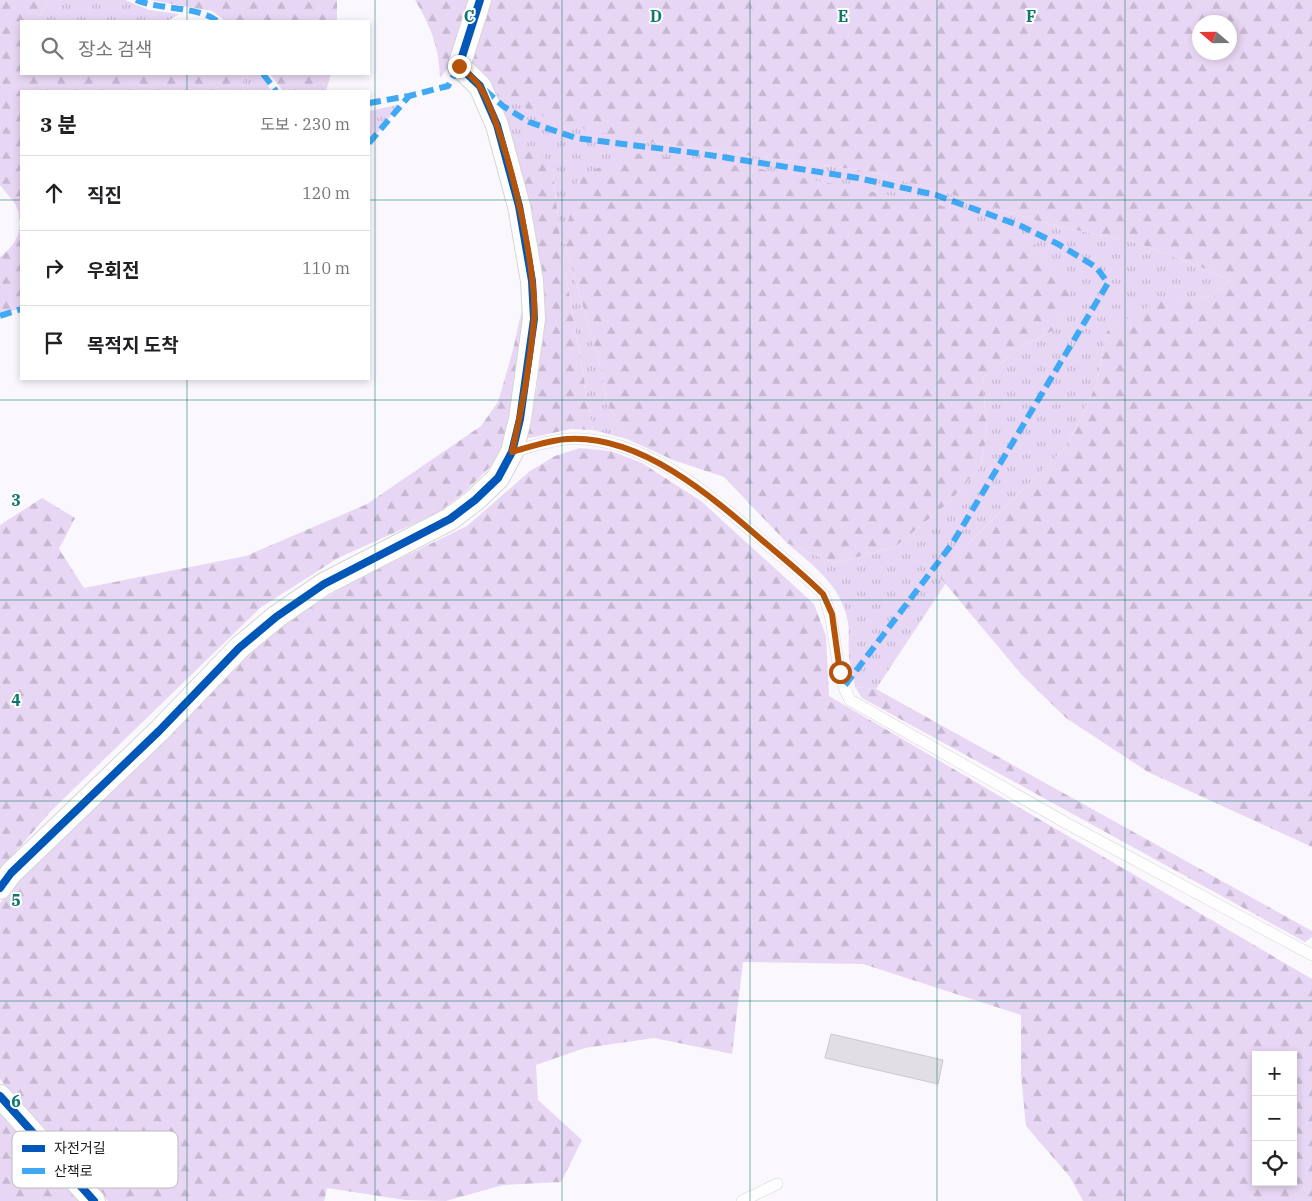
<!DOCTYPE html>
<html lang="ko">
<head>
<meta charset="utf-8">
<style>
	body { margin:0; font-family:"IBM Plex Serif","Noto Sans KR",serif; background:#f2f2f2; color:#202124 }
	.controls { position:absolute; right:15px; bottom:15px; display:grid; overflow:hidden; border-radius:0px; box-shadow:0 2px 8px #0003 }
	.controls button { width:45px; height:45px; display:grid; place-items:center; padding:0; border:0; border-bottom:1px solid #e0e0e0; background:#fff; color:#202124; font:25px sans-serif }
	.compass { position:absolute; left:1192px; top:15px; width:45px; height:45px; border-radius:50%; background:#fff; box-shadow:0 2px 8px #0003; rotate:290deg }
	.stop { position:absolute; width:15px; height:15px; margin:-11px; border:4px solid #b45309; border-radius:50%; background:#fff }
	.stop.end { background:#b45309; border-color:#fff; box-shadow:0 1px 5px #0008 }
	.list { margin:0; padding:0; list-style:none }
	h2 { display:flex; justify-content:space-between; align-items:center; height:65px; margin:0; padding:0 20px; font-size:21px }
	h2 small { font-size:16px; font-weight:400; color:#757577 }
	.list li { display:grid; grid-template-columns:32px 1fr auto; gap:15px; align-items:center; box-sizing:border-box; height:75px; padding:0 20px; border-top:1px solid #e0e0e0 }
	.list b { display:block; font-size:19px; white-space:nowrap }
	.list em { font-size:16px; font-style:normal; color:#757577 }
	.icon { flex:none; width:28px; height:28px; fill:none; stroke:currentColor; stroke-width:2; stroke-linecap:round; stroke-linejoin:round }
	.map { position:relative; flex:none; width:1312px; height:1201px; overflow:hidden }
	.search { position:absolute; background:#fff; box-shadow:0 2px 8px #0003; left:20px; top:20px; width:350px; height:55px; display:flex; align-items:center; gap:12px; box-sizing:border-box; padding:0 18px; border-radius:0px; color:#757577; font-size:19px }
	.panel { position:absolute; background:#fff; box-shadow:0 2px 8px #0003; left:20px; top:90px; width:350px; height:290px; border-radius:0px }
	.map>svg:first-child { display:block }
	.grass { fill:url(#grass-tufts) }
	.forest { fill:url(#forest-firs); fill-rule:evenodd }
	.building { fill:#e1dfe3; stroke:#cbc9cd }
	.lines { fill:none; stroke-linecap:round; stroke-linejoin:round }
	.service-casing { stroke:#d6d4d8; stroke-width:12 }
	.minor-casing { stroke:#d6d4d8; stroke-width:24 }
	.service { stroke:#fefeff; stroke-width:11 }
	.minor { stroke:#fefeff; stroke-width:22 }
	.quiet { stroke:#3fa9f5; stroke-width:6; stroke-dasharray:12 6; stroke-linecap:butt }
	.cycleway-casing { stroke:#fff; stroke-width:11 }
	.cycleway { stroke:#0057b8; stroke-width:8 }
	.route { stroke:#b45309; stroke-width:6 }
	.grid { fill:none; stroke:#0f766e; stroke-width:1; stroke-opacity:0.55 }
	.key { fill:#fff; stroke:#bbbbbc; stroke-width:1 }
	.key-label { font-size:14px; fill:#1d1b1f }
	.grid-label { font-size:16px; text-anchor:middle; font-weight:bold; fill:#0f766e; stroke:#fff; stroke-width:4; stroke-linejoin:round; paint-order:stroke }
</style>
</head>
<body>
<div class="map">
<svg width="1312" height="1201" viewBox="0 0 1312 1201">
	<defs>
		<pattern id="grass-tufts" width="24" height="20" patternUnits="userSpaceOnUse" patternTransform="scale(1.25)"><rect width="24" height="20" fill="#e8d7f4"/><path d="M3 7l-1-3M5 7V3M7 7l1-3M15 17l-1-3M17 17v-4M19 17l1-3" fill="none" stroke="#c7b8d1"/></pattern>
		<pattern id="forest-firs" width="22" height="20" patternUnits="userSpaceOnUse" patternTransform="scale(1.25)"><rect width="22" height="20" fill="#e8d7f4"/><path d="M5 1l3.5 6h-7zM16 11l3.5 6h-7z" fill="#c7b8d1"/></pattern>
	</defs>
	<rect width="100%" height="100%" fill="#faf8fc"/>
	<path class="grass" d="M50 0H125L149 10 179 14 168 21H36Z
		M242 74H259L272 91H244Z
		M485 83 506 99 642 141 867 171 944 192 1051 225 1134 242 1199 266 1230 281 1208 297 1161 300 1107 331 1097 383 1068 445 974 538 940 576 946 583 876 689 855 687C853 677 850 667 849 657 848 644 850 630 847 618 840 584 811 564 787 543L834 563 895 547 949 502 981 466 987 425 982 378 1021 347 1056 329 1070 297 1036 245 564 241 599 361 607 402 627 439 593 430 562 253 553 174 509 149Z
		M397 105C390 117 382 133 369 138V111Z"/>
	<path class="forest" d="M0 0H50L36 21H21V74H242L244 91H21V308L0 315V257C16 245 25 229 17 208 14 200 5 192 0 185Z
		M150 0H337V21H225L212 11Z
		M415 0H472L451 64 440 78C439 48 431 26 415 0Z
		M484 0H1312V847L1148 772 1066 718 1021 674 939 576 974 538 1068 445 1097 383 1107 331 1161 299 1208 297 1230 281 1199 266 1134 242 1051 225 944 192 867 171 642 141 558 123 506 99 485 83 466 62ZM1200 22H1230V52H1200Z
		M270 74H331L326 91H283Z
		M520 146 544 156 553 174 562 253 593 430 571 429 525 439 537 387 541 319 509 149Z
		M632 153 755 168 942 206 1036 245 1071 297 1056 329 1021 347 982 378 987 425 981 466 949 502 895 547 834 563 787 543 724 477 673 460 627 439 607 402 599 361 564 241 578 177Z
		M529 277V318L506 436 498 459 466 491 436 514 338 558 260 608 51 811 0 870V525L42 498 75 518 59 549 84 588 246 556 367 504 481 426 498 402 513 350Z
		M580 448 611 451 642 463 701 501 814 604 826 636 829 696 1312 979V1201H1083L1070 1177 1026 1126 1021 1075V1015L863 964 743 962 732 1054 654 1038 585 1048 536 1065 538 1100 582 1140 561 1182 503 1185 446 1201 405 1200 327 1188 324 1201H108L21 1106 0 1079V903L48 847 278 627 350 583 467 526 530 471 555 456ZM1256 1055H1293V1182H1256Z
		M855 687 876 689 1312 931V937L1305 942 862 698Z
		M0 1109 83 1201H0Z"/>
	<path class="building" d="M831 1034 943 1060 938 1084 825 1058Z"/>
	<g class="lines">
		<g class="service-casing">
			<path id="service" d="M512 452C530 447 549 440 568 439 643 435 710 495 763 541 783 558 804 575 823 594 838 628 833 670 850 700L1066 823 1312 955
				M742 1201 777 1184"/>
		</g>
		<g class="minor-casing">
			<path id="minor" d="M0 888 11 873 159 731 239 648 276 617 324 584 450 519 475 500 498 478 512 452 520 419 534 319 532 281 519 206 497 125 480 86 459 66 480 0
				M0 1096 94 1201"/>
		</g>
		<use href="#service" class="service"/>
		<use href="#minor" class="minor"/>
		<path class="quiet" d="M136 0C160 10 198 6 217 21
			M263 74 276 91
			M485 90 503 106 529 122 576 138 696 153 858 178 936 195 1021 226 1058 244 1096 267 1108 283 952 544 843 688
			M369 103 409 96 448 86 459 66
			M369 143 409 96
			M0 316 21 309"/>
		<g class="cycleway-casing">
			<path id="cycleway" d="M0 888 11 873 159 731 239 648 276 617 324 584 450 519 475 500 498 478 512 452 520 419 534 319 532 281 519 206 497 125 480 86 459 66 480 0
				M0 1096 94 1201"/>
		</g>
		<use href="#cycleway" class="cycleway"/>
	</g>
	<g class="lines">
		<path class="route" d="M459 66C465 72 476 79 480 87 506 129 538 271 534 320 530 364 522 409 512 452 530 447 549 440 568 439 641 435 711 496 763 541 783 558 804 575 823 594L832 614 840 672"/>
	</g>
	<path class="grid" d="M187 0V21M375 0V1201M562 0V1201M750 0V1201M937 0V1201M1125 0V1201M187 74V91M0 200H21M369 200H1312M187 379V1201M0 400H1312M0 600H1312M0 801H1312M0 1001H1312"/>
	<rect x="12" y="1131" width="166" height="57" rx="8" class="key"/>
	<rect x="22" y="1145" width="23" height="7" fill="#0057b8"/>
	<rect x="22" y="1168" width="23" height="6" fill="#3fa9f5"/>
	<g class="key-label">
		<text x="54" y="1153">자전거길</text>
		<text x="54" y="1176">산책로</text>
	</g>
	<g class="grid-label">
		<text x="469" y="22">C</text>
		<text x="656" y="22">D</text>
		<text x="843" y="22">E</text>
		<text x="1031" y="22">F</text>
		<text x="16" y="506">3</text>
		<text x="16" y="706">4</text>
		<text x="16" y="906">5</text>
		<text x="16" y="1107">6</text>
	</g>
</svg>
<div class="controls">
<button>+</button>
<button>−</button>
<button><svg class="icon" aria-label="locate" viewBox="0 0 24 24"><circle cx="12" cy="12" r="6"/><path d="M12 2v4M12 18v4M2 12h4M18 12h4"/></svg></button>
</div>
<svg class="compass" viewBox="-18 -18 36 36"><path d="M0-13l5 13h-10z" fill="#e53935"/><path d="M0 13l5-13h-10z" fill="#757577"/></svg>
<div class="stop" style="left:840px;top:672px"></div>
<div class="stop end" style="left:459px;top:66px"></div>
<div class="search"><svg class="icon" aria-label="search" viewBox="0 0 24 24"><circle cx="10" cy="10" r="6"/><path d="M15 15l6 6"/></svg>장소 검색</div>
<section class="panel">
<h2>3 분<small>도보 · 230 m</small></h2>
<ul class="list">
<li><svg class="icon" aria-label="ahead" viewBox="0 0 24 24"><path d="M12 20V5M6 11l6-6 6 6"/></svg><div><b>직진</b></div><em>120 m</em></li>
<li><svg class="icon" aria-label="right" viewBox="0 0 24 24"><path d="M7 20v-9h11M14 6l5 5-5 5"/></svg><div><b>우회전</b></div><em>110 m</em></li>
<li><svg class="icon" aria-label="arrive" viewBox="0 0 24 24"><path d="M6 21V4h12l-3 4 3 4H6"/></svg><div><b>목적지 도착</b></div></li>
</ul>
</section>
</div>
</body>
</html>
